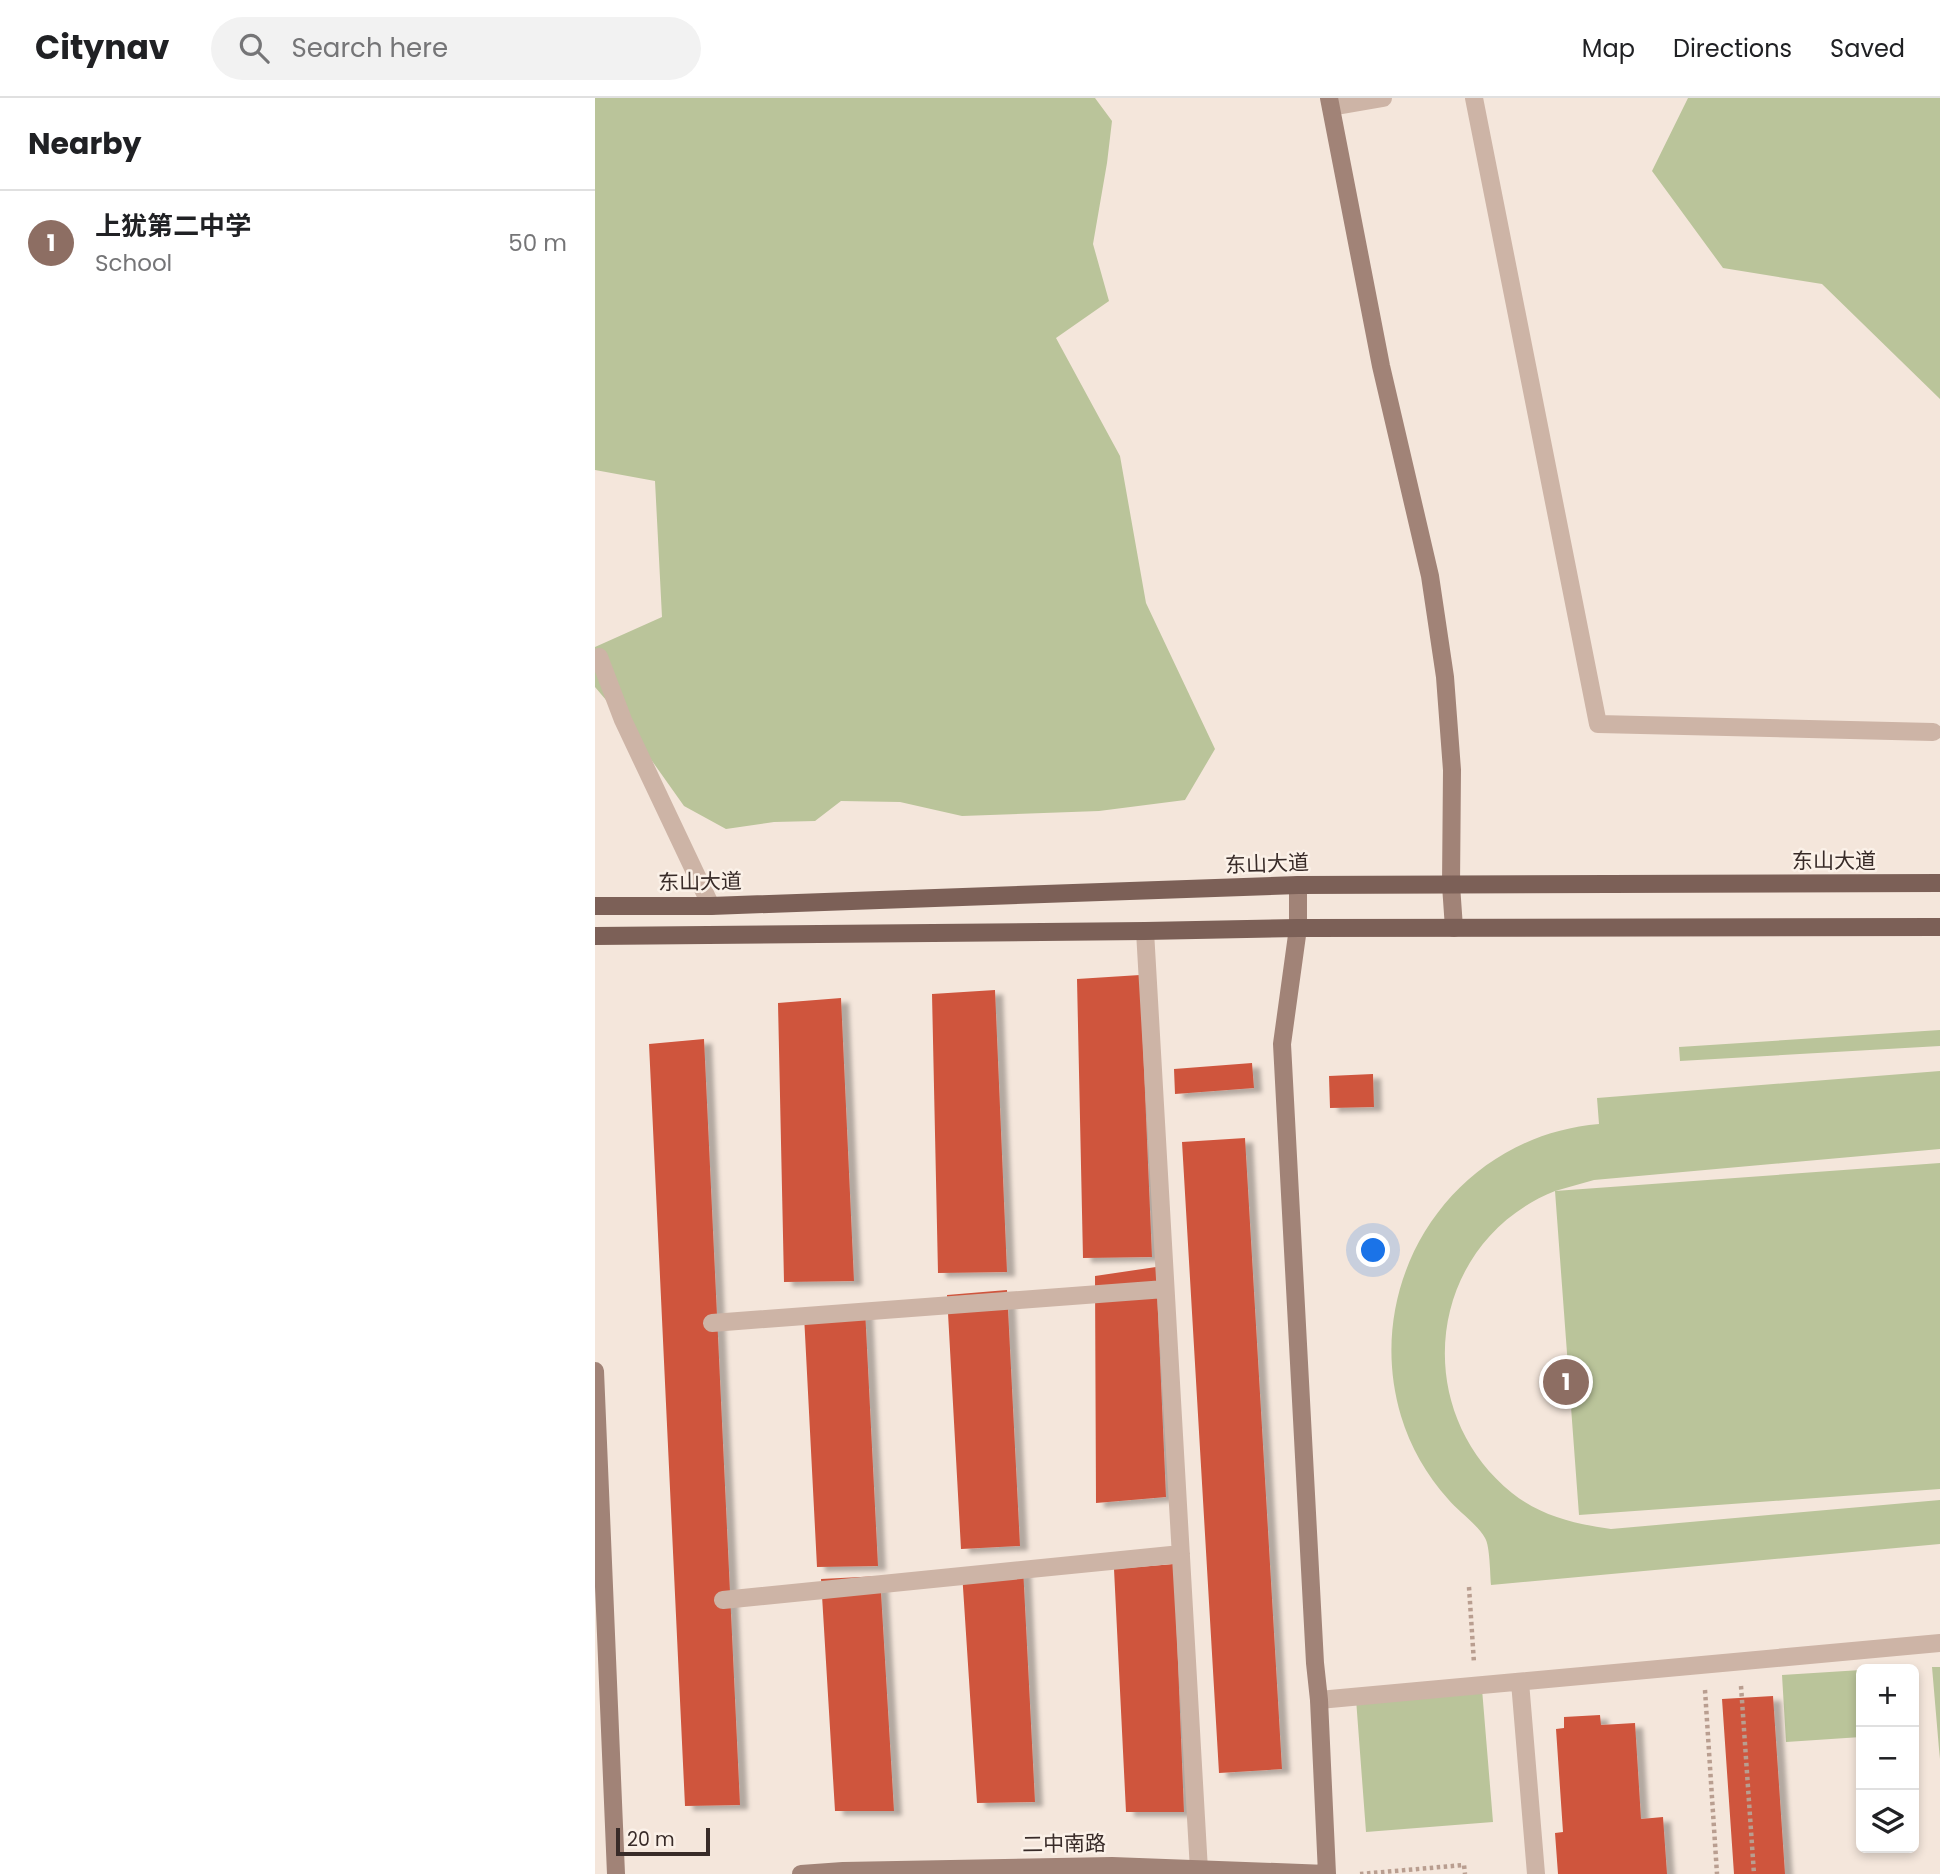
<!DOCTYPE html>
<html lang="en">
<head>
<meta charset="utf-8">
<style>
	body { margin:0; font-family:Poppins,"Noto Sans SC",sans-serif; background:#f2f2f2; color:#202124 }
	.controls { position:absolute; right:21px; bottom:21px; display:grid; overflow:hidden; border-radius:10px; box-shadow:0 4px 10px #0003 }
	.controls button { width:63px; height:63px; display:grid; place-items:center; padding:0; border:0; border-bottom:2px solid #e0e0e0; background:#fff; color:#202124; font:35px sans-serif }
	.scale { position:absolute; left:21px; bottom:18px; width:94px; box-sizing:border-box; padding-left:7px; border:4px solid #382b28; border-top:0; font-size:19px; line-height:24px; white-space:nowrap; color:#382b28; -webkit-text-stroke:5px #fbf1e8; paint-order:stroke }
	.you { position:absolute; left:779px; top:1153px; width:24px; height:24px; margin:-18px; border:5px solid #fff; border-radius:50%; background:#1a73e8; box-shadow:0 0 0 10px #1a73e833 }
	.badge { display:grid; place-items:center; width:46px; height:46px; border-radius:50%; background:#db2777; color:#fff; font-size:23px; font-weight:700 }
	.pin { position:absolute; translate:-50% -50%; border:4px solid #fff; box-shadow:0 2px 7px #0006 }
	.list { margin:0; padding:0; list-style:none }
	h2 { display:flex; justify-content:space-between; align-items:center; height:91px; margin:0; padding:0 28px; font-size:30px }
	h2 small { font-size:23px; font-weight:400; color:#757577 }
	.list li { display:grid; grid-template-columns:46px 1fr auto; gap:21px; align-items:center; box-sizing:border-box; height:105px; padding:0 28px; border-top:2px solid #e0e0e0 }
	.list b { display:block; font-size:26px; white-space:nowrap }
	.list p { margin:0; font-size:23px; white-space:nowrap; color:#757577 }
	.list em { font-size:23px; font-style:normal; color:#757577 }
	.icon { flex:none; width:38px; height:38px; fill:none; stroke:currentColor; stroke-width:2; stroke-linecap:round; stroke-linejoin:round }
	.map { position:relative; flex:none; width:1345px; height:1776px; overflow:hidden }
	header { display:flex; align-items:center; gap:42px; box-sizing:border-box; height:98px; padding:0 35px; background:#fff; border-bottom:2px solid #e0e0e0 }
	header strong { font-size:33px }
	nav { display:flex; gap:38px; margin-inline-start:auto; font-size:24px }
	.search { width:490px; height:63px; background:#f2f2f2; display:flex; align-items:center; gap:18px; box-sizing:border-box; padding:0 24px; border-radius:38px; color:#757577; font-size:26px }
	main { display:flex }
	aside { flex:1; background:#fff }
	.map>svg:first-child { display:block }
	.green { fill:#bac49a }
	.building { fill:#cf553e; filter:url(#shadow) }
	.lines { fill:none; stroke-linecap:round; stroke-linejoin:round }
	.path { stroke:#b99e90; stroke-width:4.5; stroke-dasharray:3.5 3.5; stroke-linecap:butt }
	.street { stroke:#cdb4a6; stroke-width:18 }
	.secondary { stroke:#a18377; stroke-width:18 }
	.primary { stroke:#7c6057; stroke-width:18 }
	.labels { text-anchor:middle; stroke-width:5; stroke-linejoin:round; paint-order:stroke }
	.street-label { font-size:21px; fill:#382b28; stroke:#fbf1e8 }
</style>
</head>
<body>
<header>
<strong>Citynav</strong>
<div class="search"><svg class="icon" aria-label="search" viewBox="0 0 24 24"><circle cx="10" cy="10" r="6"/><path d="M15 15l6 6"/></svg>Search here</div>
<nav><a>Map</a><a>Directions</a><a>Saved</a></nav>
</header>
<main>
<aside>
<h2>Nearby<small></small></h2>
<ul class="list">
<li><span class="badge" style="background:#8d6e63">1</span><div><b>上犹第二中学</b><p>School</p></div><em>50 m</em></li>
</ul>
</aside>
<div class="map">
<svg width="1345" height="1776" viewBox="0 0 1345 1776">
	<defs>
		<filter id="shadow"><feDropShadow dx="8" dy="4.5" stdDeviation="2" flood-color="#0004"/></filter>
	</defs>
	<rect width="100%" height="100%" fill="#f4e6db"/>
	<path class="green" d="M0 0H500L517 23 512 65 498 146 514 203 461 240 525 358 551 505 620 651 590 702 504 713 367 718 305 704 246 703 220 723 179 724 131 731 89 708 28 622 0 589V549L67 519 60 383 0 372Z
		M1093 0H1345V301L1227 186 1128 170 1057 73Z
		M1345 932V948L1085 963 1084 949Z
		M1345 973V1051L999 1082 960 1093 1345 1065V1391L984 1417 960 1093C833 1144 812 1310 917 1395 946 1418 980 1426 1016 1431L1345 1402V1446L896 1487C895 1476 895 1448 890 1440 883 1427 863 1413 853 1401 832 1378 815 1348 806 1318 765 1180 860 1038 1004 1026L1002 1000Z
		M1337 1569H1345V1661L1344 1651Z
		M1266 1572V1639L1191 1644 1187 1577Z
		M887 1591 898 1724 771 1734 761 1601Z"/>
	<path class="building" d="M545 877 557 1159 488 1160 482 881Z
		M400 892 412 1174 343 1175 337 896Z
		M246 900 259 1183 189 1184 183 905Z
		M109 941 145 1707 90 1708 54 946Z
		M657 965 659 990 580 996 579 971Z
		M778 976 779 1009 735 1010 734 978Z
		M650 1040 687 1671 624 1675 587 1044Z
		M561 1169 571 1399 501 1405 500 1178Z
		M412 1192 425 1448 366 1451 352 1197Z
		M270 1211 283 1468 222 1469 209 1217Z
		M579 1466 589 1714H531L519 1471Z
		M428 1469 440 1704 382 1705 367 1474Z
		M285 1478 299 1713H240L226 1481Z
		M1178 1598 1190 1776H1139L1127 1601Z
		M1005 1617 1006 1627 1040 1625 1046 1721 1068 1719 1072 1776H963L960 1735 968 1734 961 1631 969 1630V1619Z"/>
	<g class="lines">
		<path class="path" d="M874 1489 879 1565
			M1146 1588 1159 1776
			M1110 1592 1122 1776
			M765 1776 869 1767 870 1776"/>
		<path class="street" d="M879 0 1003 626 1338 634
			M736 9 788 0
			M0 560 4 559 28 622 116 808
			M550 833 604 1772
			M117 1225 570 1191
			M128 1502 586 1456
			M925 1584 941 1776
			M724 1602 1345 1545"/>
		<path class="secondary" d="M734 0 786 268 835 478 850 579 857 672 856 787 859 830
			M703 787V830L687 946 720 1565 724 1602 732 1776
			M0 1273 21 1776
			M206 1776 248 1773 517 1768 732 1776"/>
		<path class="primary" d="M0 808H116L703 787 1345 785
			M0 838 550 833 703 830 1345 829"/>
	</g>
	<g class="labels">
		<g class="street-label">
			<text x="1239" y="770">东山大道</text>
			<text transform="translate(672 766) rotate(-2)" y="7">东山大道</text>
			<text transform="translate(105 784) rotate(-1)" y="7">东山大道</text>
			<text transform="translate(469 1746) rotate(-1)" y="7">二中南路</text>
		</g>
	</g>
</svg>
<div class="controls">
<button>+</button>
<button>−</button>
<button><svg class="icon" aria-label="layers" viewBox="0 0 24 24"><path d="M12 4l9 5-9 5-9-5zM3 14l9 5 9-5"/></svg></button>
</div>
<div class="scale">20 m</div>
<div class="you"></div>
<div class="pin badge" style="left:971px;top:1284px;background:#8d6e63">1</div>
</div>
</main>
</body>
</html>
